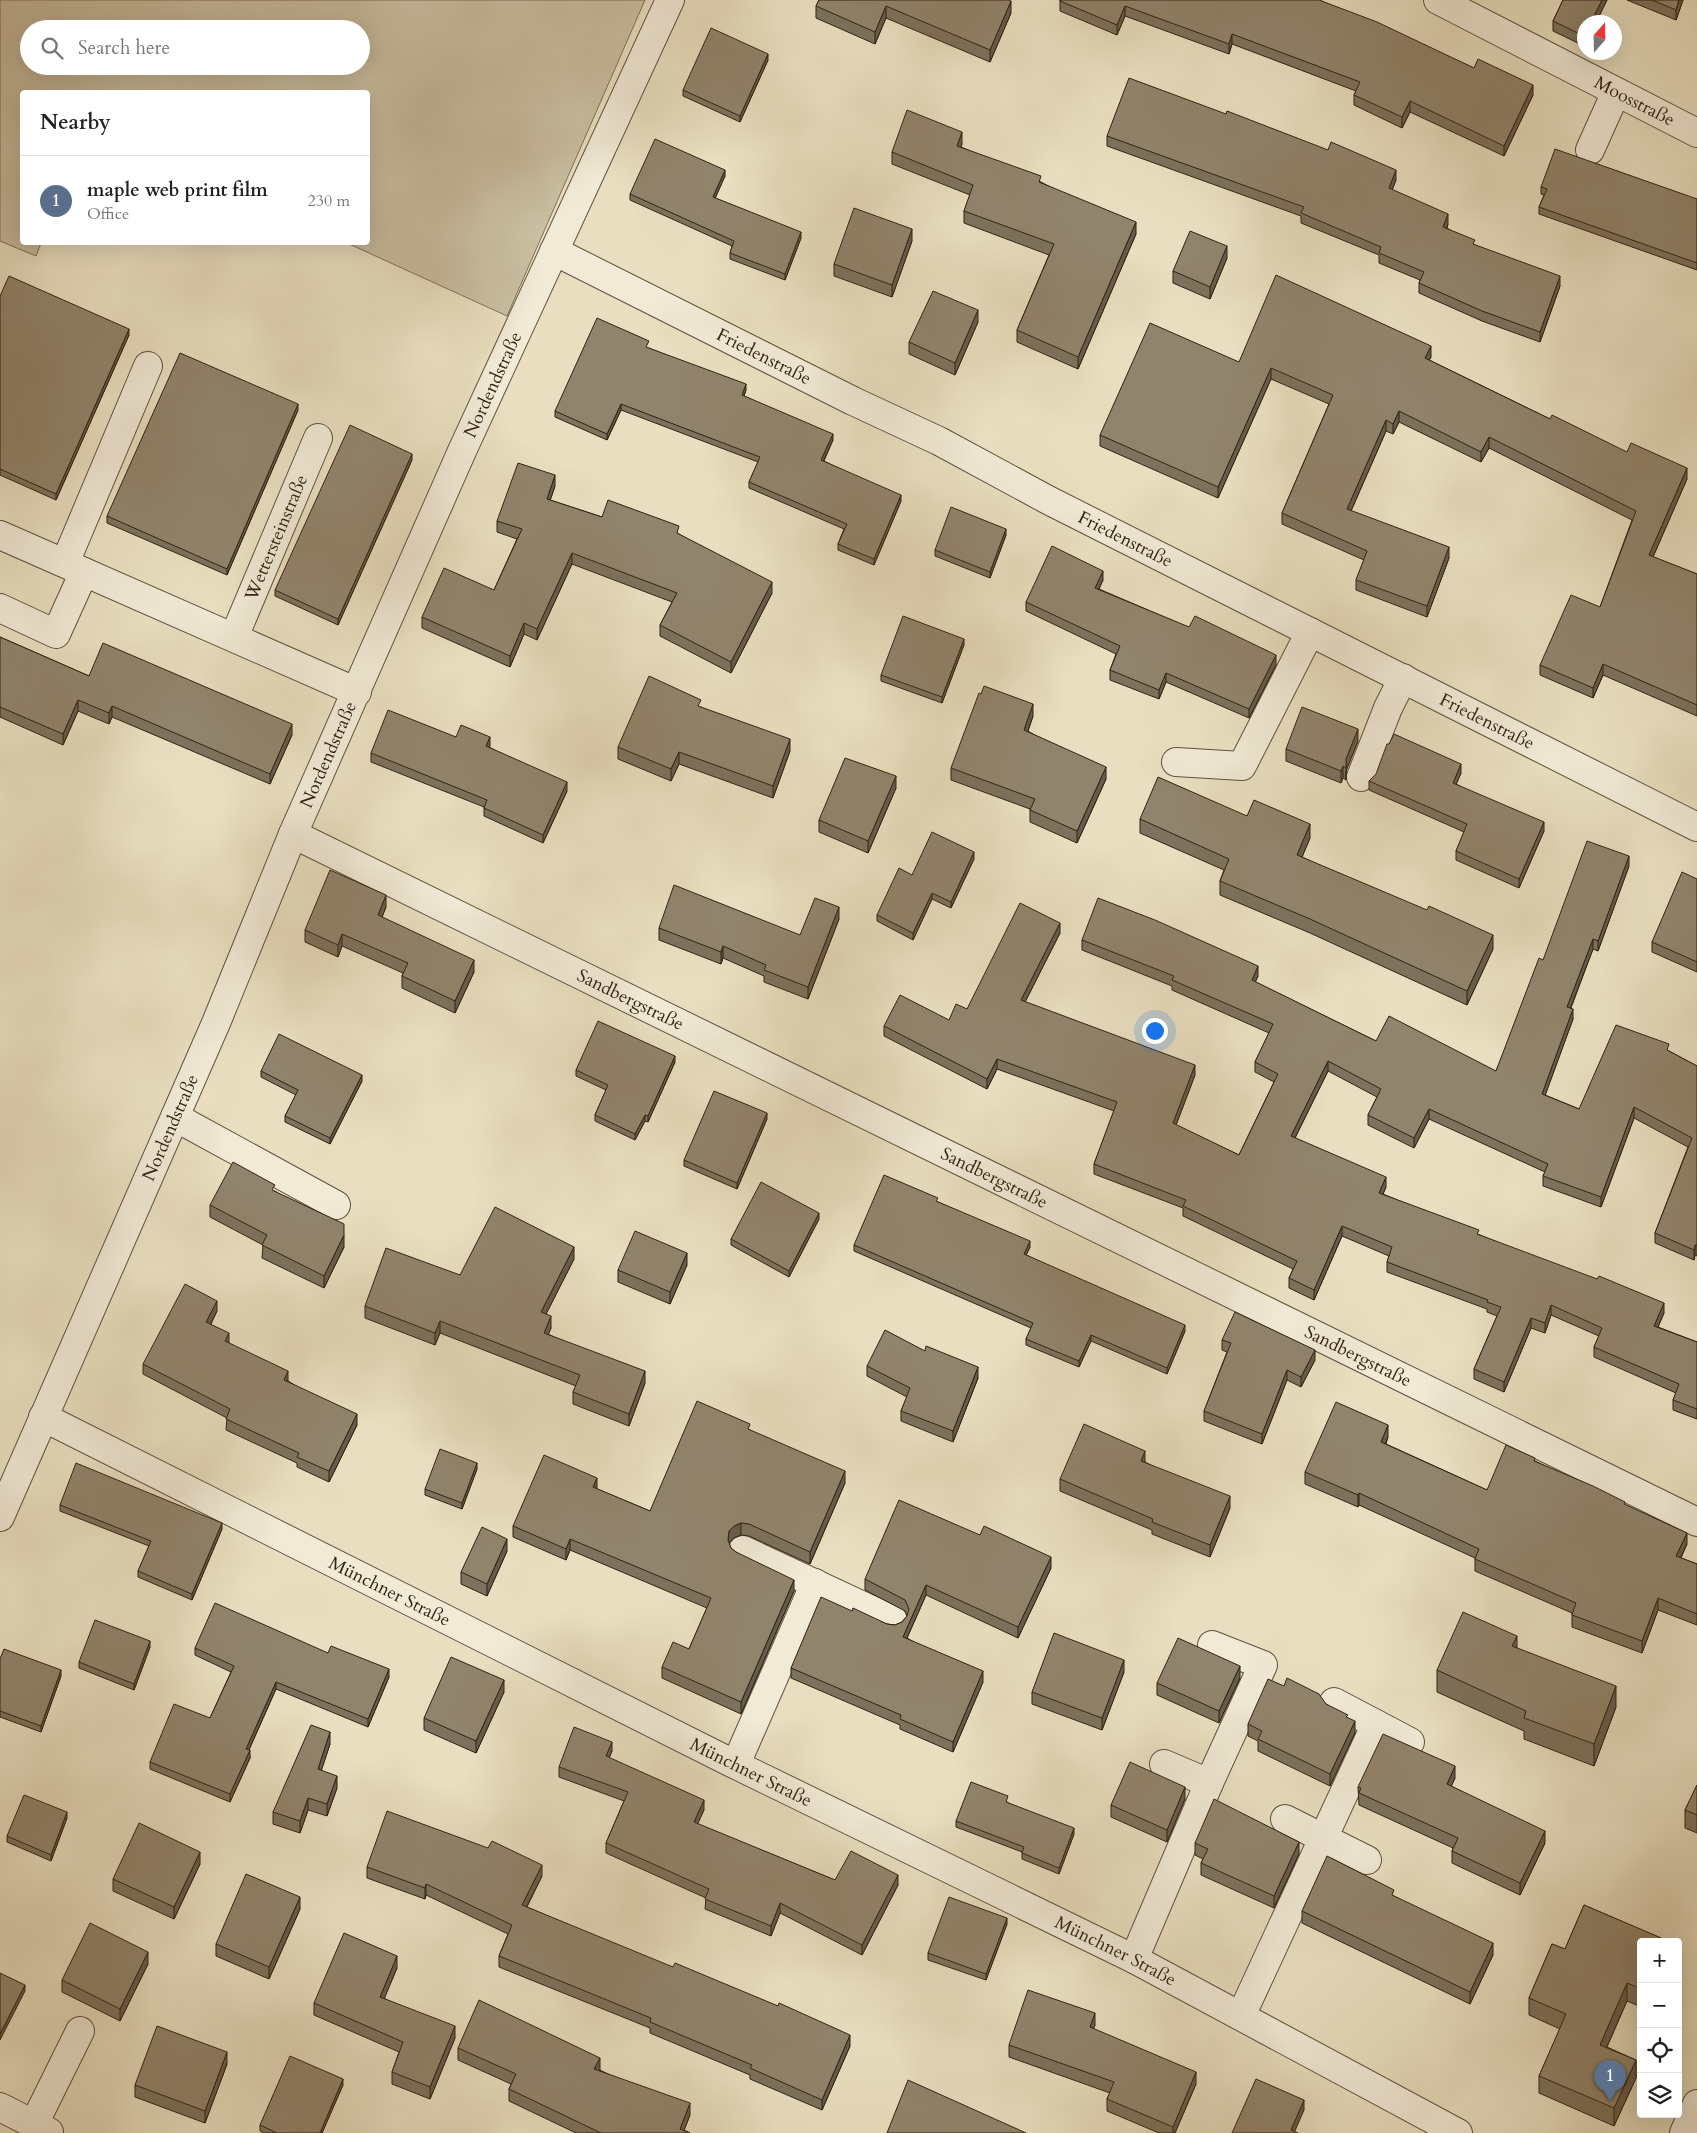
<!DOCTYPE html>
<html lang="en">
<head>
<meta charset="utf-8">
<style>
	body { margin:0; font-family:Cardo,serif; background:#f6f6f6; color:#202124 }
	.controls { position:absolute; right:15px; bottom:15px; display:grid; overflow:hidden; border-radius:5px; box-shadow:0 5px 20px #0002 }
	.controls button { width:45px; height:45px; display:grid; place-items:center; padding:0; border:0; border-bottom:1px solid #e0e0e0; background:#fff; color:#202124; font:25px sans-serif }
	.compass { position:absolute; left:1577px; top:15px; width:45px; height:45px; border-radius:50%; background:#fff; box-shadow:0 5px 20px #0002; rotate:20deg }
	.you { position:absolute; left:1154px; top:1030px; width:18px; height:18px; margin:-12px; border:4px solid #fff; border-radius:50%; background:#1a73e8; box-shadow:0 0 0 8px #1a73e833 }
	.badge { display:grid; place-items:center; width:32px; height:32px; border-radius:50%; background:#7c3aed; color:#fff; font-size:16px; font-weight:700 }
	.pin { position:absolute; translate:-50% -41px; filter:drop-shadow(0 1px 2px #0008) }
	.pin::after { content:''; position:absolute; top:26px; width:18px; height:15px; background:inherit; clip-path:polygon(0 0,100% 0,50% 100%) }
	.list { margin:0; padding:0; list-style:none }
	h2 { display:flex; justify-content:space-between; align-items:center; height:65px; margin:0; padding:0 20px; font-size:21px }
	h2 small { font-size:16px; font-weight:400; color:#757577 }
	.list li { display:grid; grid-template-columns:32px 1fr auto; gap:15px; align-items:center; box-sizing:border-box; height:90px; padding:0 20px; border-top:1px solid #e0e0e0 }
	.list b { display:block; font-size:19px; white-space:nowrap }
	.list p { margin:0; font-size:16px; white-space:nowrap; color:#757577 }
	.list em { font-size:16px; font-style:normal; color:#757577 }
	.icon { flex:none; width:28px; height:28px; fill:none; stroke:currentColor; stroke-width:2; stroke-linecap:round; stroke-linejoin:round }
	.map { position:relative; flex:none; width:1697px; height:2133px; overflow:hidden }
	.search { position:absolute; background:#fff; box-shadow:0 5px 20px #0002; left:20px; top:20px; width:350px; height:55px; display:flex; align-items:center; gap:12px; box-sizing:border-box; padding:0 18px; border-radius:28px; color:#757577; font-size:19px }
	.panel { position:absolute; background:#fff; box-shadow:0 5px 20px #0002; left:20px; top:90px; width:350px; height:155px; border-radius:5px }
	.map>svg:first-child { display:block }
	.green { fill:#cabfa2; stroke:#7e705a; fill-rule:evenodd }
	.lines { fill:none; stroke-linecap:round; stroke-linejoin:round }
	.minor-casing { stroke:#5f513e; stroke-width:30 }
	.minor { stroke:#f1ead6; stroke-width:28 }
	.wall { fill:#7d725d; stroke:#312212 }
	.shaded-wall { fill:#665c4c; stroke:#312212 }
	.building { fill:#91846c; stroke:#312212 }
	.labels { text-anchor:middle; stroke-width:4; stroke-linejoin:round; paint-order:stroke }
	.street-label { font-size:18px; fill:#312212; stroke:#f1ead6 }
</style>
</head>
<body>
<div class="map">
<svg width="1697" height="2133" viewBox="0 0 1697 2133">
	<rect width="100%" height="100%" fill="#e9dfc0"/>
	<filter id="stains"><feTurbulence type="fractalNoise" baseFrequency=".004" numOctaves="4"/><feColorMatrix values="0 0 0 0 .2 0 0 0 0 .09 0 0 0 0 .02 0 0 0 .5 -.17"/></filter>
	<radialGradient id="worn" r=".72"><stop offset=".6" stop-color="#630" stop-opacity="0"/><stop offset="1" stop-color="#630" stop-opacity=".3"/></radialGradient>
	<path class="green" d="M0 0H645L507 316 347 243 368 242V92H22V242L41 243 36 256 0 241ZM29 29H361V66H29Z"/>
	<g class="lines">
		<g class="minor-casing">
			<g id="minor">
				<path id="s1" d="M1438 0 1697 133"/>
				<path d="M1590 150 1616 92"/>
				<path id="s2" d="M554 251 853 401 939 441 1048 500 1697 827"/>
				<path d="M0 535 357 692"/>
				<path d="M65 563 148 366"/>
				<path d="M0 608 56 634 84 572"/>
				<path id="s3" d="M234 637 318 438"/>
				<path d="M1176 762 1242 766 1310 632"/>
				<path d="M1361 777 1388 708 1403 678"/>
				<path id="s4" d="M293 834 1697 1522"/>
				<path d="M175 1117 336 1205"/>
				<path id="s5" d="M43 1417 730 1762 1134 1959 1458 2133"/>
				<path id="s6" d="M0 1517 216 1023 293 834 462 451 670 0"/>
				<path d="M743 1550 893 1620"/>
				<path d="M1334 1702 1410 1742"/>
				<path d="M736 1764 815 1583"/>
				<path d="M1209 1783 1263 1665 1212 1645"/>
				<path d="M1285 1819 1367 1860"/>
				<path d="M1134 1959 1209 1783 1164 1764"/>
				<path d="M1241 2016 1376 1724"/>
				<path d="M0 2107 49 2132"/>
				<path d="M34 2124 80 2031"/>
				<path d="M1684 2133 1697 2104"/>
			</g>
		</g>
		<use href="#minor" class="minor"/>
	</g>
	<path class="wall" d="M819 0 1011 13 990 62 886 18 875 44 816 18V6Z
		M1060 0H1319L1474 68 1533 95 1504 156 1410 112 1402 128 1354 105V95L1356 91 1232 44 1229 54 1125 16 1117 35 1060 11Z
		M1563 0H1607L1596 22H1584V46L1553 31V21Z
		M1627 0H1683L1676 20Z
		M768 60 740 122 683 96V90Z
		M1107 136 1396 180 1392 190 1448 224 1447 228 1475 245 1560 286 1540 342 1482 321 1419 293V283L1420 280 1379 263V255L1301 223V216L1107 146Z
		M962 144 961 147 1041 182 1136 234 1078 369 1017 342V330L1049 255 964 223V211L970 195 892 164V152Z
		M725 176 715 198 801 238 785 280 730 259V253L732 246 630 200V194Z
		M1541 187 1697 199V270L1539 214V207L1544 195 1541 194Z
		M912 241 892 297 834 276V264Z
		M1227 258 1210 299 1173 283V271Z
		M0 296 129 335 56 500 0 475Z
		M978 322 955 375 909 354V342Z
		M649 348 746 390 744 396 833 440 824 461 901 501 874 565 838 550V544L844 529 749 488V482L758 462 621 410 607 440 555 417V411Z
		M1431 357 1429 360 1550 419 1687 479 1653 557 1697 574V716L1603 675 1593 698 1540 675V665L1600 607 1632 520 1489 448 1481 462 1399 422 1393 434 1386 431 1351 511 1449 558 1427 617 1356 590V580L1364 560 1282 524V513L1329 404 1271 379 1218 498 1100 446V435L1239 362Z
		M298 410 227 575 107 523V516Z
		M412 460 338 625 275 596V590Z
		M555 486 550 500 602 517 679 534 772 593 731 673 660 636V625L672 602 572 564 537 640 524 634 510 667 422 628V617L494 590 517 539 497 532V521Z
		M1006 535 990 578 935 556V550Z
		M1103 580 1099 589 1276 665 1249 718 1166 682 1159 699 1110 680V670L1116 654 1026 611V602Z
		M0 637 89 676 292 735 270 784 112 717 109 724 78 711 63 745 0 717Z
		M964 645 942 703 881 681V675Z
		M701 707 790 751 773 798 679 764 671 781 618 759V747Z
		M1033 716 1028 731 1106 779 1077 843 1030 822V809L951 780V768Z
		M456 737 490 746 489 747 567 791 543 843 484 816V807L371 762V753Z
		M1358 741 1346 771V780L1343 778 1341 783 1286 761V749Z
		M1461 773 1456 784 1544 831 1519 888 1456 860V851L1464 832 1369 790V781Z
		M896 788 868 853 819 832V820Z
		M1247 816 1310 838 1302 857 1493 949 1467 1005 1310 933 1220 895V881L1224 870 1140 833V819Z
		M974 859 951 908 932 899 913 940 877 921V915L912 875Z
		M1629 866 1598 951 1593 949 1571 1008 1573 1019 1545 1095 1579 1109 1669 1051 1697 1066V1256L1695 1255 1694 1260 1655 1243V1233L1688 1147 1634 1118 1601 1207 1543 1186V1176L1545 1172 1429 1119 1414 1148 1368 1125V1115L1377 1097 1328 1071 1295 1138 1386 1187 1383 1194 1664 1313 1658 1327 1697 1342V1419L1673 1410V1400L1676 1393 1594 1357V1347L1599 1336 1551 1315 1545 1333 1531 1328 1504 1392 1474 1379V1369L1497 1316 1487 1312V1309L1387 1272V1262L1389 1256 1342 1236 1314 1300 1289 1288V1278L1293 1269 1183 1216V1208L1094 1174V1164L1114 1111 997 1069 987 1089 884 1036V1026L949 1020 967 1009 1060 933 1025 1002 1195 1075 1176 1125 1239 1155 1274 1082 1255 1072V1062L1269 1033 1172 990V986L1082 950V940L1258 976 1255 982 1376 1041 1496 1071 1543 960Z
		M1697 879V972L1652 952V942Z
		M386 907 382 917 474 972 455 1013 402 988V976L403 973 342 946 338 957 305 942V930Z
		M839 919 808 999 764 982V976L723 958 721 964 659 940V928L800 935Z
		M675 1062 648 1122 645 1121 635 1140 595 1121V1115L606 1090 576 1076V1070Z
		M261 1071 362 1081 330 1144 285 1122V1116L296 1095 261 1077Z
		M767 1119 737 1189 684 1166V1160Z
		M275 1191 344 1247 324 1288 262 1258 263 1245 210 1217V1205Z
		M938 1202 1030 1247 1026 1255 1185 1331 1167 1374 1091 1341 1079 1367 1026 1345V1339L1031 1328 854 1251V1245Z
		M819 1219 789 1277 731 1245V1239Z
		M574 1259 546 1314 551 1328 548 1334 645 1383 629 1426 573 1404V1392L576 1386 440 1333 435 1345 365 1318V1306L460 1275Z
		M687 1265 670 1304 618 1282V1270Z
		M217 1311 211 1324 229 1343 357 1425 329 1482 297 1467V1463L226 1430 227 1418 143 1374V1364Z
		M1222 1340 1315 1360 1301 1387 1287 1380 1262 1444 1204 1421V1411L1227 1352 1222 1350Z
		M867 1366 978 1378 953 1442 901 1421V1411L907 1397 867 1376Z
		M750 1430 845 1483 810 1564 749 1536 741 1535 734 1538 729 1543 731 1548 736 1552 794 1591 741 1714 662 1678V1667L689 1649 707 1608 570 1550 566 1560 513 1537V1526L597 1489 650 1511Z
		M1388 1437 1386 1444 1487 1490 1535 1461 1625 1505 1687 1544 1681 1558 1697 1564V1625L1658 1610 1642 1653 1572 1627V1613L1475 1571V1558L1359 1505 1358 1507 1305 1484V1472Z
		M1145 1462 1230 1508 1210 1557 1152 1534V1530L1060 1491V1479Z
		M477 1469 462 1509 425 1495V1489Z
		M60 1505 222 1529 192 1600 138 1577V1571L149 1546 60 1511Z
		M507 1551 487 1596 461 1584V1572Z
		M1051 1568 1018 1638 926 1595 907 1638 983 1682 953 1752 900 1729V1725L791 1678V1668L852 1611 887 1624 895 1625 902 1622 907 1616 905 1611 865 1590V1579Z
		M150 1647 134 1690 79 1668V1662Z
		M195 1648 328 1653 389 1677 368 1727 276 1689 249 1750 250 1758 230 1802 150 1769V1762L210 1718 231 1672 195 1655Z
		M1517 1648 1616 1707 1594 1766 1524 1739V1731L1437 1692V1670Z
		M0 1659 61 1676 41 1732 0 1717Z
		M1124 1672 1102 1730 1032 1704V1692Z
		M1240 1678 1219 1723 1157 1695V1683Z
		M504 1692 476 1753 424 1730V1718Z
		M1326 1704 1348 1718 1355 1733 1330 1786 1258 1751V1741L1248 1736V1724Z
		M330 1744 321 1770 337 1788 327 1816 308 1810 300 1833 273 1824V1812Z
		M612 1751 609 1758 704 1810 697 1824 835 1880 898 1885 862 1955 780 1913 771 1936 705 1909 706 1898 606 1853V1843L624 1801 559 1777V1767Z
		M1455 1778 1451 1786 1545 1843 1520 1895 1452 1863V1851L1453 1848 1359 1805 1358 1787Z
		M1697 1785V1833L1685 1828V1810Z
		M1185 1799 1167 1842 1111 1817V1805Z
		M1008 1802V1803L1074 1834 1059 1874 1022 1859V1852L956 1827V1821Z
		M67 1818 51 1861 7 1842V1836Z
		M1195 1843 1299 1854 1274 1908 1201 1875V1863L1203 1859 1195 1855Z
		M200 1864 174 1919 113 1891V1879Z
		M367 1867 542 1876 527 1907 850 2046 822 2110 750 2079V2075L650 2033V2028L499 1967V1956L508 1934 426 1895 425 1899 367 1878Z
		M1394 1896 1493 1955 1470 2004 1302 1923V1911Z
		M1584 1905 1661 1938V1942H1641V2002L1639 2006 1627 2001 1607 2047 1636 2060V2078L1614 2126 1539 2093V2076L1560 2029 1529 2015V1998L1552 1944 1565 1949Z
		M300 1909 269 1979 216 1956V1944Z
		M1007 1924 986 1980 928 1960V1953Z
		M148 1964 120 2021 62 1992V1980Z
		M397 1968 384 1998 455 2038 430 2099 392 2084V2072L399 2052 314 2015V2003Z
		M1095 2025 1093 2029 1196 2084 1175 2133H1159L1107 2111V2099L1110 2093 1009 2057V2045Z
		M458 2048 600 2070 690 2115 684 2130 690 2133H576L509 2101V2089L511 2084 458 2060Z
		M227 2064 205 2123 135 2097V2085Z
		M343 2085 322 2133H264L260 2131V2125Z"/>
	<path class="shaded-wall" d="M1602 0H1607L1596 22H1591Z
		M1679 0H1683L1676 20V10Z
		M1011 1V13L990 62V50Z
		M886 6V18L875 44V32Z
		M1125 6V16L1117 35V25Z
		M1232 34V44L1229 54V44Z
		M768 54V60L740 122V116Z
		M1533 85V95L1504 156V146Z
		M1410 101V112L1402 128V117Z
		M962 132V144L957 158V146Z
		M725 170V176L713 203V197Z
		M1396 170V180L1389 198V188Z
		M1448 214V224L1443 237V227Z
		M1136 222V234L1078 369V357Z
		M912 229V241L892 297V285Z
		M801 232V238L785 280V274Z
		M1227 246V258L1210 299V287Z
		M1560 276V286L1540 342V332Z
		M978 310V322L955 375V363Z
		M129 329V335L56 500V494Z
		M1431 346V357L1425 368V358Z
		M1271 368V379L1218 498V487Z
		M746 384V390L742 401V395Z
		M298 404V410L227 575V569Z
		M621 404V410L607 440V434Z
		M1399 411V422L1393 434V424Z
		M1386 420V431L1347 520V509Z
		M833 434V440L821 466V460Z
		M1489 437V448L1481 462V452Z
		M412 454V460L338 625V619Z
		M1687 468V479L1649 566V555Z
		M555 475V486L547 510V499Z
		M901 495V501L874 565V559Z
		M1006 529V535L990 578V572Z
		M1449 547V558L1427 617V606Z
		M572 553V564L537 640V629Z
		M1103 571V580L1095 597V588Z
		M772 582V593L731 673V662Z
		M524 623V634L510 667V656Z
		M964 639V645L942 703V697Z
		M1276 655V665L1249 718V709Z
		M1603 664V675L1593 698V688Z
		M1166 673V682L1159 699V690Z
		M78 700V711L63 745V734Z
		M1033 704V716L1024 742V730Z
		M112 706V717L109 724V713Z
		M292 724V735L270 784V774Z
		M1358 729V741L1346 771V780V759Z
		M490 737V746L486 754V746Z
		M790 739V751L773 798V786Z
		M679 752V764L671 781V769Z
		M1461 764V773L1453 792V783Z
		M1343 766V778L1341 783V771Z
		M1106 767V779L1077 843V831Z
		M896 776V788L868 853V841Z
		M567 782V791L543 843V835Z
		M1544 822V831L1519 888V879Z
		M1310 824V838L1297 869V855Z
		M974 852V859L951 908V902Z
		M1629 856V866L1598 951V941Z
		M932 893V899L913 940V933Z
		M386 895V907L378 927V915Z
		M839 907V919L808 999V987Z
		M1060 923V933L1021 1010V1000Z
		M342 934V946L338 957V945Z
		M1493 935V949L1467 1005V991Z
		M1593 939V949L1567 1017V1007Z
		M723 946V958L721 964V952Z
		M474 960V972L455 1013V1001Z
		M1258 966V976L1252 990V980Z
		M1573 1009V1019L1542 1104V1094Z
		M675 1056V1062L648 1122V1116Z
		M997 1059V1069L987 1089V1079Z
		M1328 1061V1071L1291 1146V1136Z
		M1195 1065V1075L1173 1133V1123Z
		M362 1075V1081L330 1144V1138Z
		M1634 1107V1118L1601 1207V1197Z
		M1429 1109V1119L1414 1148V1138Z
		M767 1113V1119L737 1189V1183Z
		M645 1115V1121L635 1140V1134Z
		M1386 1177V1187L1379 1203V1193Z
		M819 1213V1219L789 1277V1271Z
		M1342 1226V1236L1314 1300V1290Z
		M344 1235V1247L324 1288V1276Z
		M1030 1241V1247L1024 1260V1254Z
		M1695 1245V1255L1694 1260V1250Z
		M574 1247V1259L541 1324V1312Z
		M687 1253V1265L670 1304V1292Z
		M217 1301V1311L206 1332V1322Z
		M1664 1303V1313L1654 1336V1326Z
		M1551 1305V1315L1545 1333V1323Z
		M551 1316V1328L544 1345V1333Z
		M1531 1318V1328L1504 1392V1382Z
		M440 1321V1333L435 1345V1333Z
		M1185 1325V1331L1167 1374V1368Z
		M229 1333V1343L225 1341Z
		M1091 1335V1341L1079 1367V1361Z
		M1315 1350V1360L1301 1387V1377Z
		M978 1367V1378L953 1442V1431Z
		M1287 1370V1380L1262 1444V1434Z
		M288 1371V1381L284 1380Z
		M645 1371V1383L629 1426V1414Z
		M357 1414V1425L329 1482V1471Z
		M1388 1425V1437L1381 1454V1442Z
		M1145 1451V1463L1141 1461Z
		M477 1463V1469L462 1509V1503Z
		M845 1471V1483L810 1564V1552Z
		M597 1478V1490L593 1487Z
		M1359 1493V1505L1358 1507V1495Z
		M1230 1496V1508L1210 1557V1545Z
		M222 1523V1529L192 1600V1594Z
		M741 1523V1535L734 1538 729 1543 728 1552V1540L729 1531 734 1526Z
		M1687 1533V1544L1676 1567V1556Z
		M507 1539V1551L487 1596V1584Z
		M570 1539V1550L566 1560V1549Z
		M1051 1557V1568L1018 1638V1627Z
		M794 1580V1591L741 1714V1702Z
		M926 1585V1595L903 1647V1637Z
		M1658 1598V1610L1642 1653V1641Z
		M1517 1636V1657L1512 1646Z
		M150 1641V1647L134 1690V1684Z
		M1124 1660V1672L1102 1730V1718Z
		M1240 1666V1678L1219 1723V1711Z
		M389 1669V1677L368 1727V1719Z
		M61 1670V1676L41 1732V1726Z
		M983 1671V1682L953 1752V1742Z
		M504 1680V1692L476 1753V1741Z
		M276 1682V1689L246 1756V1749Z
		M1616 1686V1707L1594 1766V1744Z
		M1355 1721V1733L1330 1786V1774Z
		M330 1732V1744L318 1781V1769Z
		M612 1742V1751L606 1766V1756Z
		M250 1750V1758L230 1802V1794Z
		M1455 1766V1778L1447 1796V1784Z
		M337 1776V1788L327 1816V1804Z
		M1185 1787V1799L1167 1842V1830Z
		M308 1798V1810L300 1833V1821Z
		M704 1800V1810L694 1832V1822Z
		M67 1812V1818L51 1861V1855Z
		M1074 1828V1834L1059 1874V1868Z
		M1545 1831V1843L1520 1895V1883Z
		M1299 1842V1854L1274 1908V1896Z
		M200 1852V1864L174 1919V1907Z
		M542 1865V1876L522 1916V1905Z
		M898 1875V1885L862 1955V1945Z
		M426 1884V1895L425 1899V1888Z
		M300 1897V1909L269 1979V1967Z
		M780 1903V1913L771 1936V1926Z
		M1007 1918V1924L986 1980V1974Z
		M1493 1943V1955L1470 2004V1992Z
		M148 1952V1964L120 2021V2009Z
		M397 1956V1968L380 2009V1997Z
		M1627 1983V2001L1600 2062V2045Z
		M25 1985V1991L0 2040V2034Z
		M1641 1985V2002L1639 2006V1988Z
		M1095 2013V2025L1090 2040V2027Z
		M455 2026V2038L430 2099V2087Z
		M850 2035V2046L822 2110V2100Z
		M227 2052V2064L205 2123V2111Z
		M600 2058V2070L594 2081V2069Z
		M1636 2060V2078L1614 2126V2108Z
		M1196 2072V2084L1175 2133H1173V2127Z
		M343 2079V2085L322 2133H320Z
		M1304 2100V2110L1294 2133 1291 2130Z
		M690 2103V2115L683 2133 680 2129Z"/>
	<path class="building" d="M819 0H1009L1011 1 990 50 886 6 875 32 816 6Z
		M1060 0H1319L1377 22 1474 68 1478 59 1533 85 1504 146 1410 101 1402 117 1354 95 1360 82 1232 34 1229 44 1125 6 1117 25 1060 1Z
		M1563 0H1602L1591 22H1584V36L1553 21Z
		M1652 0H1679L1676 10Z
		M711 28 768 54 740 116 683 90Z
		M1129 78 1226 114 1227 111 1328 150 1331 142 1396 170 1389 188 1448 214 1443 227 1475 240 1473 244 1560 276 1540 332 1482 311 1419 283 1424 272 1379 253 1381 247 1301 213 1304 207 1107 136Z
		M907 110 962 132 957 146 1041 176 1039 182 1136 222 1078 357 1017 330 1054 244 964 211 973 185 892 152Z
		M655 139 725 170 713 197 801 232 785 274 730 253 734 241 630 194Z
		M1555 149 1697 199V263L1539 207 1547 189 1541 187Z
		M854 208 912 229 892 285 834 264Z
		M1190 231 1227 246 1210 287 1173 271Z
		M1276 275 1431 346 1425 358 1550 419 1552 415 1627 452 1631 443 1687 468 1649 555 1697 574V705L1603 664 1593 688 1540 665 1571 595 1600 607 1636 511 1489 437 1481 452 1399 411 1393 424 1386 420 1347 509 1449 547 1427 606 1356 580 1367 551 1282 513 1333 395 1271 368 1218 487 1100 435 1150 323 1239 362Z
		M9 276 129 329 56 494 0 469V296Z
		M933 291 978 310 955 363 909 342Z
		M597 318 649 341 646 347 746 384 742 395 833 434 821 460 901 495 874 559 838 544 847 524 749 482 760 457 621 404 607 434 555 411Z
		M180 353 298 404 227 569 107 516Z
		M350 425 412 454 338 619 275 590Z
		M518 463 555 475 547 499 602 517 608 500 679 526 677 533 772 582 731 662 660 625 677 593 572 553 537 629 524 623 510 656 422 617 444 568 494 590 522 529 497 521Z
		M951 507 1006 529 990 572 935 550Z
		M1052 546 1103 571 1095 588 1189 627 1195 616 1276 655 1249 709 1166 673 1159 690 1110 670 1120 646 1026 602Z
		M903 616 964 639 942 697 881 675Z
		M0 637 89 676 103 643 292 724 270 774 112 706 109 713 78 700 63 734 0 707Z
		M649 676 701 700 698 706 790 739 773 786 679 752 671 769 618 747Z
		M984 686 1033 704 1024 730 1106 767 1077 831 1030 810 1035 799 951 768 979 693 981 694Z
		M1302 707 1358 729 1346 759V768L1343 766 1341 771 1286 749Z
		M388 710 456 737 461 725 490 737 486 746 567 782 543 835 484 808 487 800 371 753Z
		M1394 734 1461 764 1453 783 1544 822 1519 879 1456 851 1467 824 1369 781 1376 774 1387 744H1389Z
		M845 758 896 776 868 841 819 820Z
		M1158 777 1247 816 1254 800 1310 824 1297 855 1427 910 1429 906 1493 935 1467 991 1310 919 1220 881 1229 859 1140 819Z
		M932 832 974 852 951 902 932 893 913 933 877 915 899 868 912 875Z
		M1587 841 1629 856 1598 941 1593 939 1567 1007 1573 1009 1542 1094 1579 1109 1616 1025 1669 1044 1667 1050 1697 1066V1245H1695L1694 1250 1655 1233 1692 1138 1634 1107 1601 1197 1543 1176 1548 1164 1429 1109 1414 1138 1368 1115 1381 1089 1328 1061 1291 1136 1386 1177 1379 1193 1479 1230 1477 1234 1597 1279 1599 1276 1664 1303 1654 1326 1697 1342V1409L1673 1400 1679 1384 1594 1347 1602 1328 1551 1305 1545 1323 1531 1318 1504 1382 1474 1369 1501 1307 1487 1302 1488 1300 1387 1262 1392 1247 1342 1226 1314 1290 1289 1278 1297 1261 1183 1206 1186 1200 1094 1164 1117 1102 997 1059 987 1079 884 1026 900 995 949 1020 956 1004 967 1009 1020 903 1060 923 1021 1000 1195 1065 1173 1123 1239 1155 1278 1074 1255 1062 1273 1024 1172 980 1174 976 1082 940 1098 898 1155 920 1258 966 1252 980 1376 1041 1389 1016 1496 1071 1539 958 1543 960Z
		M330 870 386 895 378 915 474 960 455 1001 402 976 408 963 342 934 338 945 305 930Z
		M1682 872 1697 879V962L1652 942Z
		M674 885 800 935 815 898 839 907 808 987 764 970 766 965 723 946 721 952 659 928Z
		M598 1021 675 1056 648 1116 645 1115 635 1134 595 1115 608 1085 576 1070Z
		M279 1034 362 1075 330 1138 285 1116 298 1090 261 1071Z
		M714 1091 767 1113 737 1183 684 1160Z
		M233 1162 275 1185 272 1190 344 1224V1235L324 1276 262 1245 267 1235 210 1205Z
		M884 1175 938 1198 936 1201 1030 1241 1024 1254 1185 1325 1167 1368 1091 1335 1079 1361 1026 1339 1033 1323 854 1245Z
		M761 1182 819 1213 789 1271 731 1239Z
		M495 1207 574 1247 541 1312 551 1316 544 1333 645 1371 629 1414 573 1392 580 1375 440 1321 435 1333 365 1306 386 1248 460 1275Z
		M635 1231 687 1253 670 1292 618 1270Z
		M185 1284 217 1301 206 1322 229 1333 225 1341 288 1371 284 1380 357 1414 329 1471 297 1457 299 1453 226 1419 230 1409 143 1364Z
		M1235 1312 1315 1350 1301 1377 1287 1370 1262 1434 1204 1411 1231 1343 1222 1340Z
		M885 1330 925 1351 926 1346 978 1367 953 1431 901 1411 910 1388 867 1366Z
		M697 1401 750 1424 748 1429 845 1471 810 1552 749 1524 741 1523 734 1526 729 1531 728 1540 731 1548 736 1552 794 1580 741 1702 662 1667 673 1642 689 1649 711 1598 570 1539 566 1549 513 1526 544 1455 597 1478 593 1487 650 1511Z
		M1336 1402 1388 1425 1381 1442 1487 1490 1506 1445 1535 1458 1534 1461 1593 1486 1625 1502 1624 1504 1687 1533 1676 1556 1697 1564V1614L1658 1598 1642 1641 1572 1615 1576 1603 1475 1559 1479 1549 1359 1493 1358 1495 1305 1472Z
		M1084 1424 1145 1451 1141 1461 1230 1496 1210 1545 1152 1522 1153 1519 1060 1479Z
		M440 1449 477 1463 462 1503 425 1489Z
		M76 1463 222 1523 192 1594 138 1571 151 1541 60 1505Z
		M899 1500 980 1535 984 1526 1051 1557 1018 1627 926 1585 903 1637 983 1671 953 1742 900 1719 901 1715 791 1668 821 1597 852 1611 853 1608 887 1624 895 1625 902 1622 907 1616 909 1609 905 1600 865 1579Z
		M482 1527 507 1539 487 1584 461 1572Z
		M215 1603 328 1653 331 1646 389 1669 368 1719 276 1682 246 1749 250 1750 230 1794 150 1762 174 1704 210 1718 234 1666 195 1648Z
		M1463 1612 1517 1636 1512 1646 1616 1686 1594 1744 1524 1718 1526 1711 1437 1670Z
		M95 1620 150 1641 134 1684 79 1662Z
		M1054 1633 1124 1660 1102 1718 1032 1692Z
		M1178 1638 1240 1666 1219 1711 1157 1683Z
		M4 1649 61 1670 41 1726 0 1711V1659Z
		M451 1657 504 1680 476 1741 424 1718Z
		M1287 1678 1319 1694 1326 1704 1348 1715 1346 1717 1355 1721 1330 1774 1258 1739 1262 1731 1248 1724 1268 1679 1284 1686Z
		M311 1725 330 1732 318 1769 337 1776 327 1804 308 1798 300 1821 273 1812Z
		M574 1727 612 1742 606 1756 704 1800 694 1822 835 1880 851 1851 898 1875 862 1945 780 1903 771 1926 705 1899 709 1889 606 1843 628 1792 559 1767Z
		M1383 1734 1455 1766 1447 1784 1545 1831 1520 1883 1452 1851 1458 1838 1359 1793 1361 1788 1358 1787Z
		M1130 1762 1185 1787 1167 1830 1111 1805Z
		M971 1782 1008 1796 1006 1802 1074 1828 1059 1868 1022 1853 1024 1847 956 1821Z
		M1697 1785V1815L1685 1810Z
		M24 1795 67 1812 51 1855 7 1836Z
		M1214 1799 1299 1842 1274 1896 1201 1863 1208 1849 1195 1843Z
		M387 1811 488 1848 492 1841 542 1865 522 1905 673 1967 675 1963 778 2006 779 2003 850 2035 822 2100 750 2068 752 2065 650 2022 651 2018 499 1956 512 1925 426 1884 425 1888 367 1867Z
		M139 1823 200 1852 174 1907 113 1879Z
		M1327 1856 1394 1890 1392 1895 1493 1943 1470 1992 1302 1911Z
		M246 1874 300 1897 269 1967 216 1944Z
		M949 1897 1007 1918 986 1974 928 1953Z
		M1584 1905 1661 1938 1660 1942H1641V1985L1639 1988 1627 1983 1600 2045 1636 2060 1614 2108 1539 2076 1566 2014 1529 1998 1552 1944 1565 1949Z
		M90 1923 148 1952 120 2009 62 1980Z
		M344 1933 397 1956 380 1997 455 2026 430 2087 392 2072 403 2042 314 2003Z
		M0 1973 25 1985 0 2034Z
		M1028 1990 1095 2013 1090 2027 1196 2072 1173 2127 1107 2099 1114 2082 1009 2045Z
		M479 2000 600 2058 594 2069 690 2103 680 2129 690 2133H601L509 2089 516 2074 458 2048Z
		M157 2026 227 2052 205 2111 135 2085Z
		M290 2056 343 2079 320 2133H277L260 2125Z
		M1256 2079 1304 2100 1291 2130 1298 2133H1232Z
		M908 2080 1026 2133H887Z"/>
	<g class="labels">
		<g class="street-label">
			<text dy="6" stroke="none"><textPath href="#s1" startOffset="221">Moosstraße</textPath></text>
			<text dy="6" stroke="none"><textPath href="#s2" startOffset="235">Friedenstraße</textPath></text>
			<text dy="6" stroke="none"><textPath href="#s6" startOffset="1235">Nordendstraße</textPath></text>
			<text dy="6" stroke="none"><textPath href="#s3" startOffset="108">Wettersteinstraße</textPath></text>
			<text dy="6" stroke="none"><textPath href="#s2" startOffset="640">Friedenstraße</textPath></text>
			<text dy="6" stroke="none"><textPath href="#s2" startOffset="1045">Friedenstraße</textPath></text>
			<text dy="6" stroke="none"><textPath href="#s6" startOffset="830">Nordendstraße</textPath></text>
			<text dy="6" stroke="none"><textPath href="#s4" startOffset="376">Sandbergstraße</textPath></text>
			<text dy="6" stroke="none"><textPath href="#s6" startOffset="425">Nordendstraße</textPath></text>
			<text dy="6" stroke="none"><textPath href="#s4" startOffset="781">Sandbergstraße</textPath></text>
			<text dy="6" stroke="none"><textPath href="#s4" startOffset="1186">Sandbergstraße</textPath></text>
			<text dy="6" stroke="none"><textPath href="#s5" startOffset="388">Münchner Straße</textPath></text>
			<text dy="6" stroke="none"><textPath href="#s5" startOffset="792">Münchner Straße</textPath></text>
			<text dy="6" stroke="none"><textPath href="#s5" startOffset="1198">Münchner Straße</textPath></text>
		</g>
	</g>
	<rect width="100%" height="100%" filter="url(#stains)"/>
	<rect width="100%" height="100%" fill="url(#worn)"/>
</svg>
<div class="controls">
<button>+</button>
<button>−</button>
<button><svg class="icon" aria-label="locate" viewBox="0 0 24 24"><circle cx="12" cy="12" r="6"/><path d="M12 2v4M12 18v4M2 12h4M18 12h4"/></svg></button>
<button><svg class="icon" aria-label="layers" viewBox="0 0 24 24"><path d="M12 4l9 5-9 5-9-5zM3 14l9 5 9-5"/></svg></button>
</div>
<svg class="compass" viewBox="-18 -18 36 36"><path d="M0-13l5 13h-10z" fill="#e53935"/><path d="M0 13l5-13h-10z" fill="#757577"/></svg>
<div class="you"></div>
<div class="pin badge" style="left:1610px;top:2101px;background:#5c6f8a">1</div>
<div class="search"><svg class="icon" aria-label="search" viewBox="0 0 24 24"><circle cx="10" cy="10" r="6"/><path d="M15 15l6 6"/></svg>Search here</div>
<section class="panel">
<h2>Nearby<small></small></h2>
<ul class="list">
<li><span class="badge" style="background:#5c6f8a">1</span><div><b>maple web print film</b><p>Office</p></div><em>230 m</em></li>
</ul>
</section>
</div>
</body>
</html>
